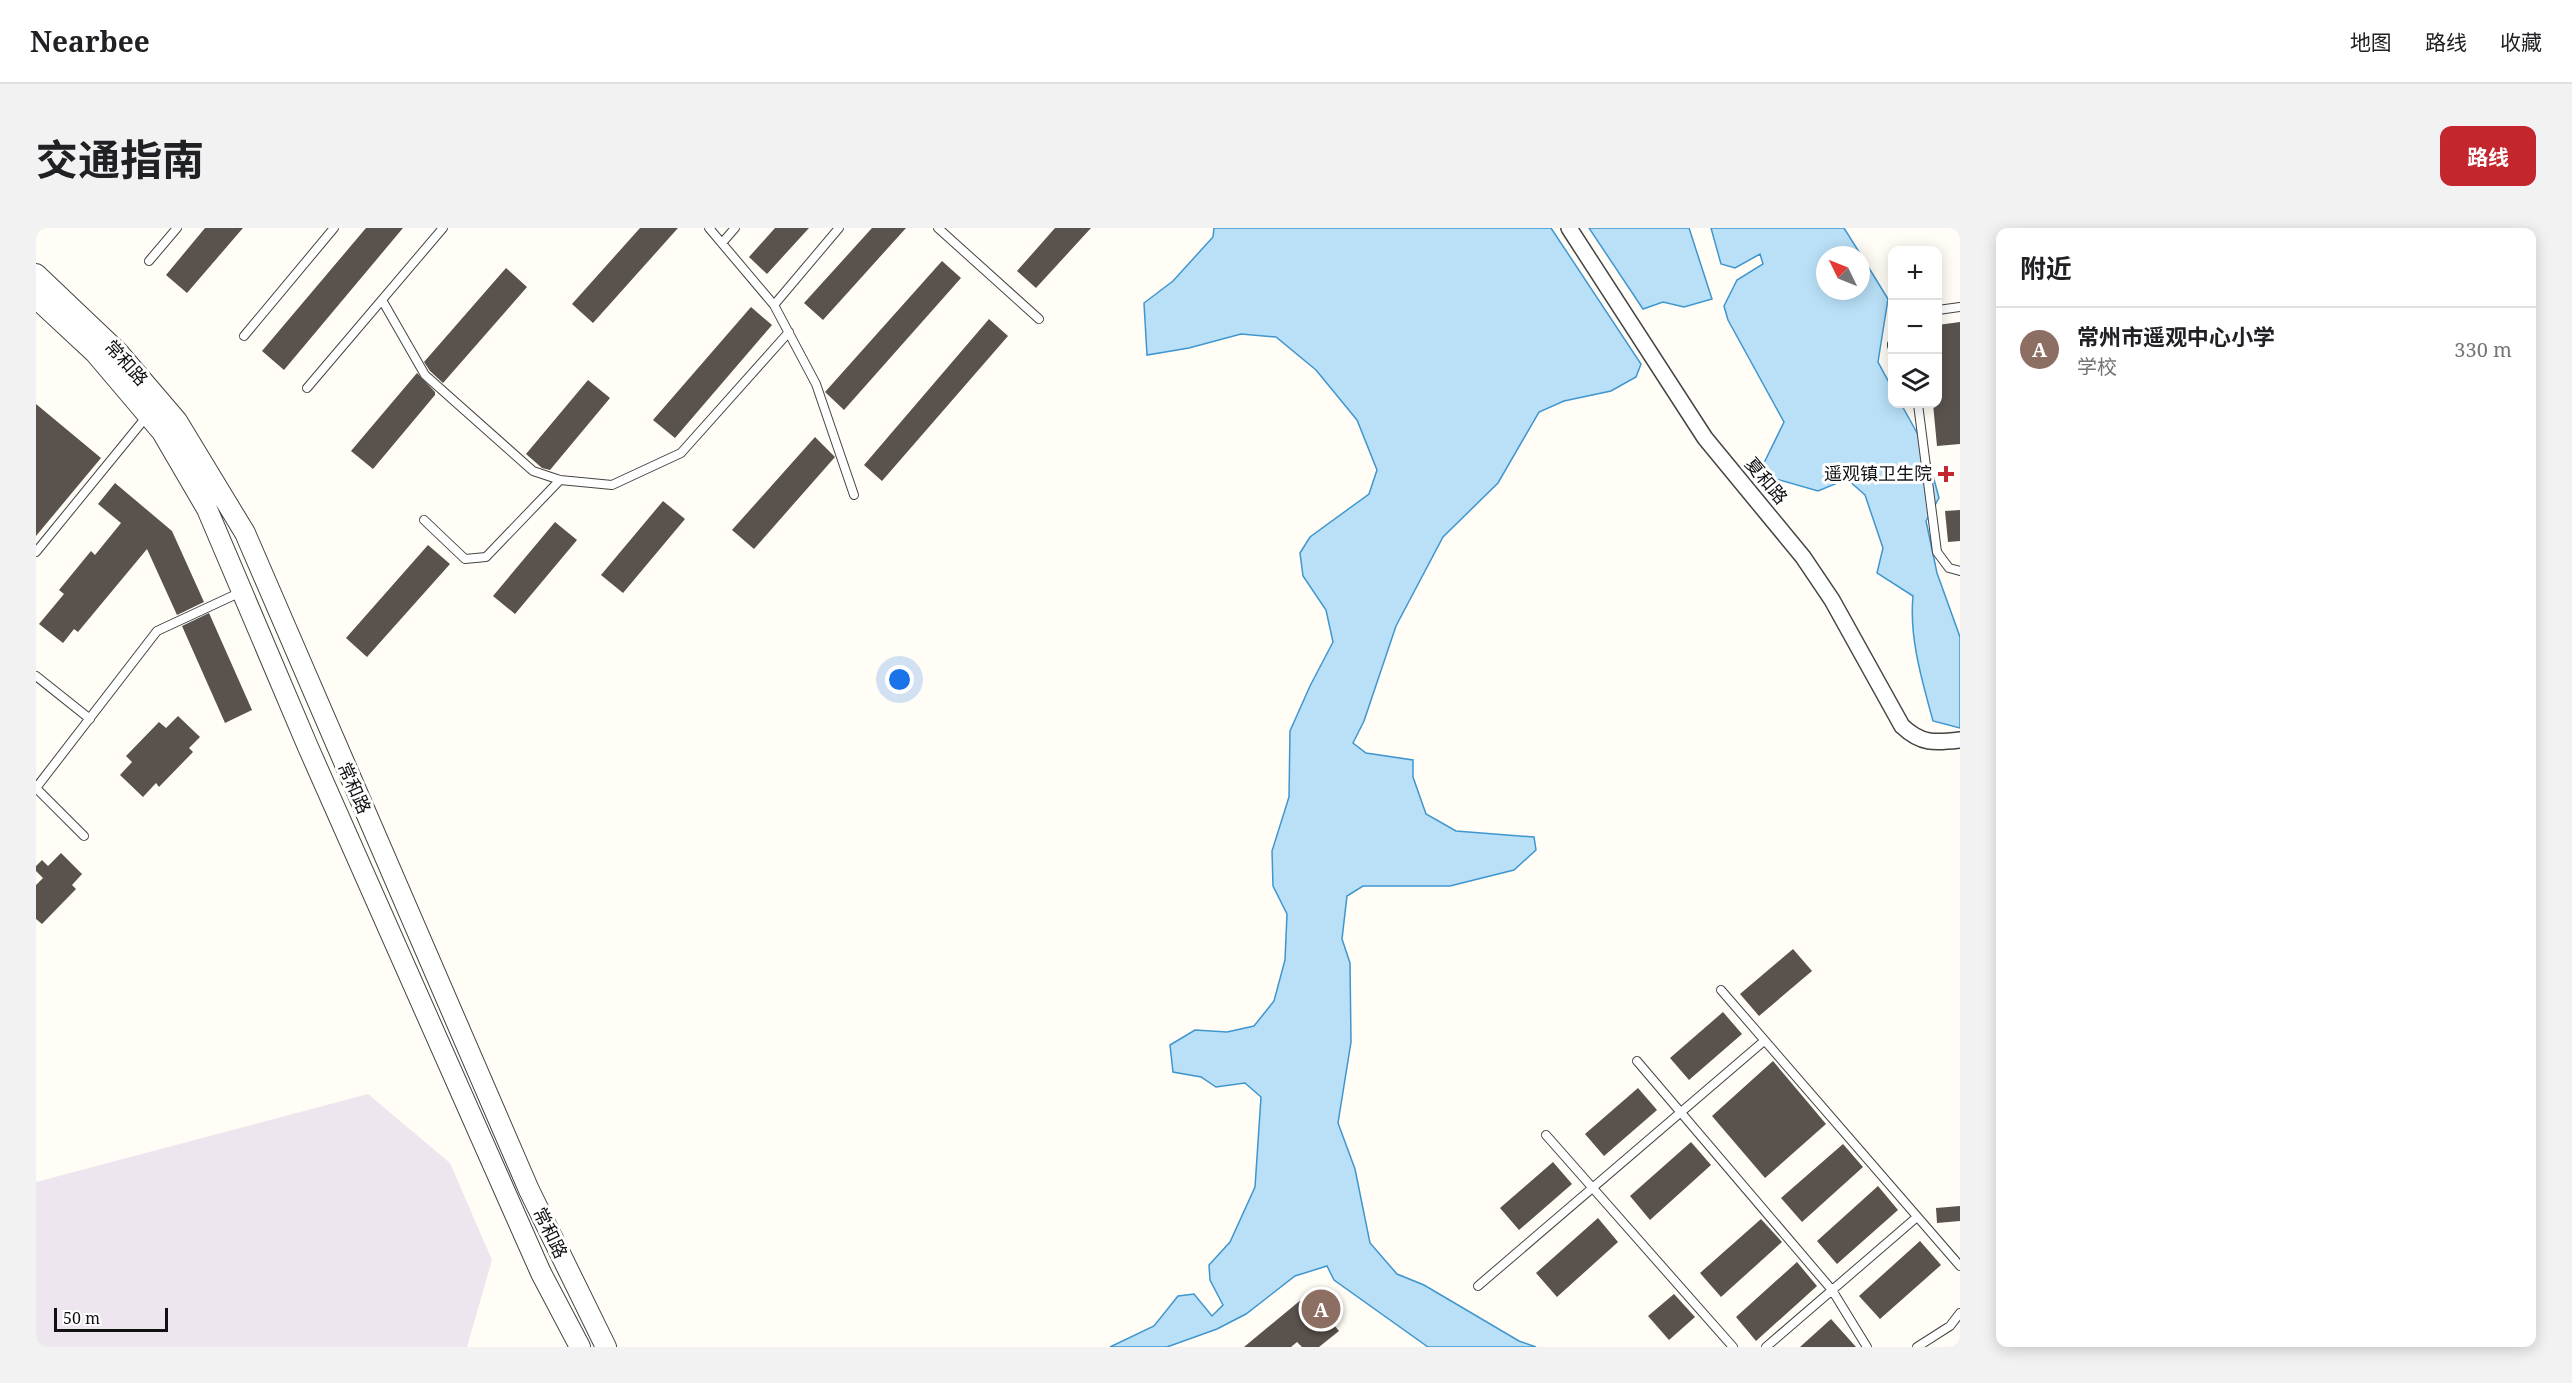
<!DOCTYPE html>
<html lang="zh">
<head>
<meta charset="utf-8">
<style>
	body { margin:0; font-family:"Noto Serif","Noto Sans SC",serif; background:#f2f2f2; color:#202124 }
	.controls { position:absolute; right:18px; top:18px; display:grid; overflow:hidden; border-radius:12px; box-shadow:0 3px 15px #0003 }
	.controls button { width:54px; height:54px; display:grid; place-items:center; padding:0; border:0; border-bottom:2px solid #e0e0e0; background:#fff; color:#202124; font:30px sans-serif }
	.compass { position:absolute; left:1780px; top:18px; width:54px; height:54px; border-radius:50%; background:#fff; box-shadow:0 3px 15px #0003; rotate:313deg }
	.scale { position:absolute; left:18px; bottom:15px; width:114px; box-sizing:border-box; padding-left:6px; border:3px solid #111; border-top:0; font-size:16px; line-height:21px; white-space:nowrap; color:#111; -webkit-text-stroke:4px #fff; paint-order:stroke }
	.you { position:absolute; left:864px; top:452px; width:21px; height:21px; margin:-15px; border:4px solid #fff; border-radius:50%; background:#1a73e8; box-shadow:0 0 0 9px #1a73e833 }
	.badge { display:grid; place-items:center; width:39px; height:39px; border-radius:50%; background:#c4262e; color:#fff; font-size:20px; font-weight:700 }
	.pin { position:absolute; translate:-50% -50%; border:3px solid #fff; box-shadow:0 2px 6px #0006 }
	.list { margin:0; padding:0; list-style:none }
	h2 { display:flex; justify-content:space-between; align-items:center; height:78px; margin:0; padding:0 24px; font-size:26px }
	h2 small { font-size:20px; font-weight:400; color:#757577 }
	.list li { display:grid; grid-template-columns:39px 1fr auto; gap:18px; align-items:center; box-sizing:border-box; height:84px; padding:0 24px; border-top:2px solid #e0e0e0 }
	.list b { display:block; font-size:22px; white-space:nowrap }
	.list p { margin:0; font-size:20px; white-space:nowrap; color:#757577 }
	.list em { font-size:20px; font-style:normal; color:#757577 }
	.icon { flex:none; width:33px; height:33px; fill:none; stroke:currentColor; stroke-width:2; stroke-linecap:round; stroke-linejoin:round }
	.map { position:relative; flex:none; width:1924px; height:1119px; overflow:hidden; border-radius:12px }
	header { display:flex; align-items:center; gap:36px; box-sizing:border-box; height:84px; padding:0 30px; background:#fff; border-bottom:2px solid #e0e0e0 }
	header strong { font-size:28px }
	nav { display:flex; gap:33px; margin-inline-start:auto; font-size:21px }
	.intro { display:flex; align-items:center; justify-content:space-between; box-sizing:border-box; height:144px; padding:0 36px }
	h1 { margin:0; font-size:42px }
	.button { padding:15px 27px; border-radius:12px; background:#c4262e; color:#fff; font-size:21px; font-weight:700 }
	main { display:flex; gap:36px; padding:0 36px }
	aside { flex:1; background:#fff; border-radius:12px; box-shadow:0 3px 15px #0003 }
	.map>svg:first-child { display:block }
	.industrial { fill:#eee6ef }
	.water { fill:#b9e0f7; stroke:#3f96cf; stroke-width:1.5 }
	.building { fill:#5a524d }
	.lines { fill:none; stroke-linecap:round; stroke-linejoin:round }
	.service-casing { stroke:#444; stroke-width:10 }
	.minor-casing { stroke:#444; stroke-width:18 }
	.tertiary-casing { stroke:#444; stroke-width:22 }
	.service { stroke:#fff; stroke-width:8 }
	.minor { stroke:#fff; stroke-width:15 }
	.tertiary { stroke:#fff; stroke-width:20 }
	.poi-dot { fill:#c4262e; stroke:#fff; stroke-width:2 }
	.labels { text-anchor:middle; stroke-width:6; stroke-linejoin:round; paint-order:stroke }
	.street-label { font-size:18px; fill:#111; stroke:#fff }
	.poi-label { font-size:18px; fill:#111; stroke:#fff; text-anchor:end }
</style>
</head>
<body>
<header>
<strong>Nearbee</strong>
<nav><a>地图</a><a>路线</a><a>收藏</a></nav>
</header>
<div class="intro"><h1>交通指南</h1><a class="button">路线</a></div>
<main>
<div class="map">
<svg width="1924" height="1119" viewBox="0 0 1924 1119">
	<rect width="100%" height="100%" fill="#fffdf5"/>
	<path class="industrial" d="M332 866 414 935 456 1032 431 1119H0V954Z"/>
	<path class="water" d="M1178 0H1515L1605 136 1600 149 1575 163 1528 173 1503 184 1462 255 1407 309 1360 398 1328 493 1317 515 1330 525 1377 532V549L1390 586 1420 603 1498 609 1500 622 1478 642 1414 658H1327L1311 668 1306 711 1314 735 1315 814 1302 895 1319 941 1334 1015 1361 1046 1388 1057 1483 1113 1500 1119H1392L1298 1052 1291 1038 1259 1048 1210 1086 1181 1101 1131 1119H1074L1118 1098 1142 1068 1158 1066 1176 1088 1187 1077 1174 1052 1173 1037 1194 1014 1219 959 1225 869 1209 855 1180 859 1165 849 1137 844 1134 817 1159 802 1191 804 1218 798 1238 773 1249 732 1251 686 1237 658 1236 623 1253 569 1254 503 1274 458 1297 414 1290 382 1267 348 1264 325 1274 309 1333 266 1341 242 1321 192 1280 142 1240 109 1205 106 1153 120 1111 127 1108 75 1137 53 1177 9Z
		M1553 0H1653L1676 71 1648 79 1627 74 1607 81Z
		M1675 0H1808L1825 27H1789V63H1825V27L1852 71 1842 134 1856 160V176H1865L1890 221 1903 270 1890 293 1901 345 1924 409V500L1897 493C1886 452 1873 410 1877 368L1841 345 1847 320 1829 267 1811 251 1782 263 1737 250 1728 235 1748 194 1692 92 1688 78 1701 52 1727 36 1724 26 1699 40 1685 36Z"/>
	<path class="building" d="M169 0H207L151 65 130 47Z
		M330 0H367L248 142 226 123Z
		M604 0H642L557 95 536 76Z
		M739 0H773L731 46 713 29Z
		M836 0H870L787 92 768 75Z
		M1019 0H1055L1000 60 981 43Z
		M906 33 925 50 808 182 789 164Z
		M470 40 491 59 407 155 394 143 388 134Z
		M715 79 736 97 639 210 617 192Z
		M953 91 972 108 846 253 828 237Z
		M1924 94V216L1901 218 1897 176H1902V97Z
		M381 145 399 164V167L337 241 315 223Z
		M552 152 574 170 514 242 506 240 490 226Z
		M0 176 65 230 0 308Z
		M779 209 799 229 718 321 696 302Z
		M79 255 136 303 168 374 141 387 111 321 42 404 38 401 27 415 3 396 28 366 23 362 55 323 59 327 85 295 62 276Z
		M627 273 649 291 587 365 565 347Z
		M1924 282V313L1912 314 1909 283Z
		M519 294 541 312 479 386 457 368Z
		M392 317 414 336 331 429 310 410Z
		M173 385 216 482 189 495 146 398Z
		M142 488 164 509 153 520 157 524 123 559 120 555 107 569 84 547 96 534 90 528 123 494 130 500Z
		M25 625 46 646 36 657 40 661 6 696 0 691V657L7 650 0 643V638L6 632 12 638Z
		M1757 721 1776 743 1723 788 1704 766Z
		M1687 784 1706 806 1653 852 1634 830Z
		M1737 833 1790 896 1729 950 1676 888Z
		M1602 860 1621 882 1568 928 1549 906Z
		M1655 914 1675 937 1614 992 1594 968Z
		M1807 916 1827 939 1766 994 1745 970Z
		M1517 934 1536 956 1483 1002 1464 980Z
		M1842 958 1862 982 1801 1036 1781 1013Z
		M1924 978V993L1901 995 1900 980Z
		M1562 990 1582 1014 1521 1069 1500 1045Z
		M1725 991 1746 1014 1685 1069 1664 1045Z
		M1884 1013 1905 1037 1844 1091 1823 1068Z
		M1761 1034 1781 1058 1720 1113 1700 1089Z
		M1272 1066 1303 1103 1283 1119H1266L1261 1114 1255 1119H1208Z
		M1638 1066 1659 1089 1633 1112 1612 1088Z
		M1795 1091 1820 1119H1764Z"/>
	<g class="lines">
		<g class="service-casing">
			<path id="service" d="M673 0 738 77 780 156 818 267
				M902 0 1003 91
				M686 15 699 0
				M113 33 141 0
				M346 72 389 147 497 243 524 252 576 257 645 225 753 104
				M738 77 803 0
				M1902 82 1924 79
				M208 108 298 0
				M1856 116V118
				M271 160 407 0
				M1882 176 1901 324 1913 340 1924 343
				M388 292 429 331 450 329 524 252
				M0 324 111 188
				M0 448 54 491
				M0 560 121 403 205 364
				M0 560 48 608
				M1685 762 1924 1038
				M1601 833 1796 1062 1831 1119
				M1510 907 1697 1119
				M1442 1058 1728 813
				M1730 1119 1881 989
				M1881 1119 1914 1098 1924 1085"/>
		</g>
		<g class="minor-casing">
			<path id="minor" d="M1533 0 1669 210 1767 329 1796 372 1866 498C1885 516 1898 515 1924 512"/>
		</g>
		<g class="tertiary-casing">
			<path id="tertiary" d="M0 46 82 124 141 193 209 305 493 962 570 1119
				M0 70 59 125 126 204 171 281 272 519 505 1045 544 1119"/>
		</g>
		<use href="#service" class="service"/>
		<use href="#minor" class="minor"/>
		<use href="#tertiary" class="tertiary"/>
	</g>
	<path class="poi-dot" d="M1907 237h6v6h6v6h-6v6h-6v-6h-6v-6h6z"/>
	<g class="labels">
		<g class="street-label">
			<text transform="translate(90 135) rotate(48)" y="6">常和路</text>
			<text transform="translate(1730 253) rotate(50)" y="6">夏和路</text>
			<text transform="translate(318 560) rotate(66)" y="6">常和路</text>
			<text transform="translate(514 1005) rotate(64)" y="6">常和路</text>
		</g>
		<g class="poi-label">
			<text x="1896" y="252">遥观镇卫生院</text>
		</g>
	</g>
</svg>
<div class="controls">
<button>+</button>
<button>−</button>
<button><svg class="icon" aria-label="layers" viewBox="0 0 24 24"><path d="M12 4l9 5-9 5-9-5zM3 14l9 5 9-5"/></svg></button>
</div>
<svg class="compass" viewBox="-18 -18 36 36"><path d="M0-13l5 13h-10z" fill="#e53935"/><path d="M0 13l5-13h-10z" fill="#757577"/></svg>
<div class="scale">50 m</div>
<div class="you"></div>
<div class="pin badge" style="left:1285px;top:1081px;background:#8d6e63">A</div>
</div>
<aside>
<h2>附近<small></small></h2>
<ul class="list">
<li><span class="badge" style="background:#8d6e63">A</span><div><b>常州市遥观中心小学</b><p>学校</p></div><em>330 m</em></li>
</ul>
</aside>
</main>
</body>
</html>
